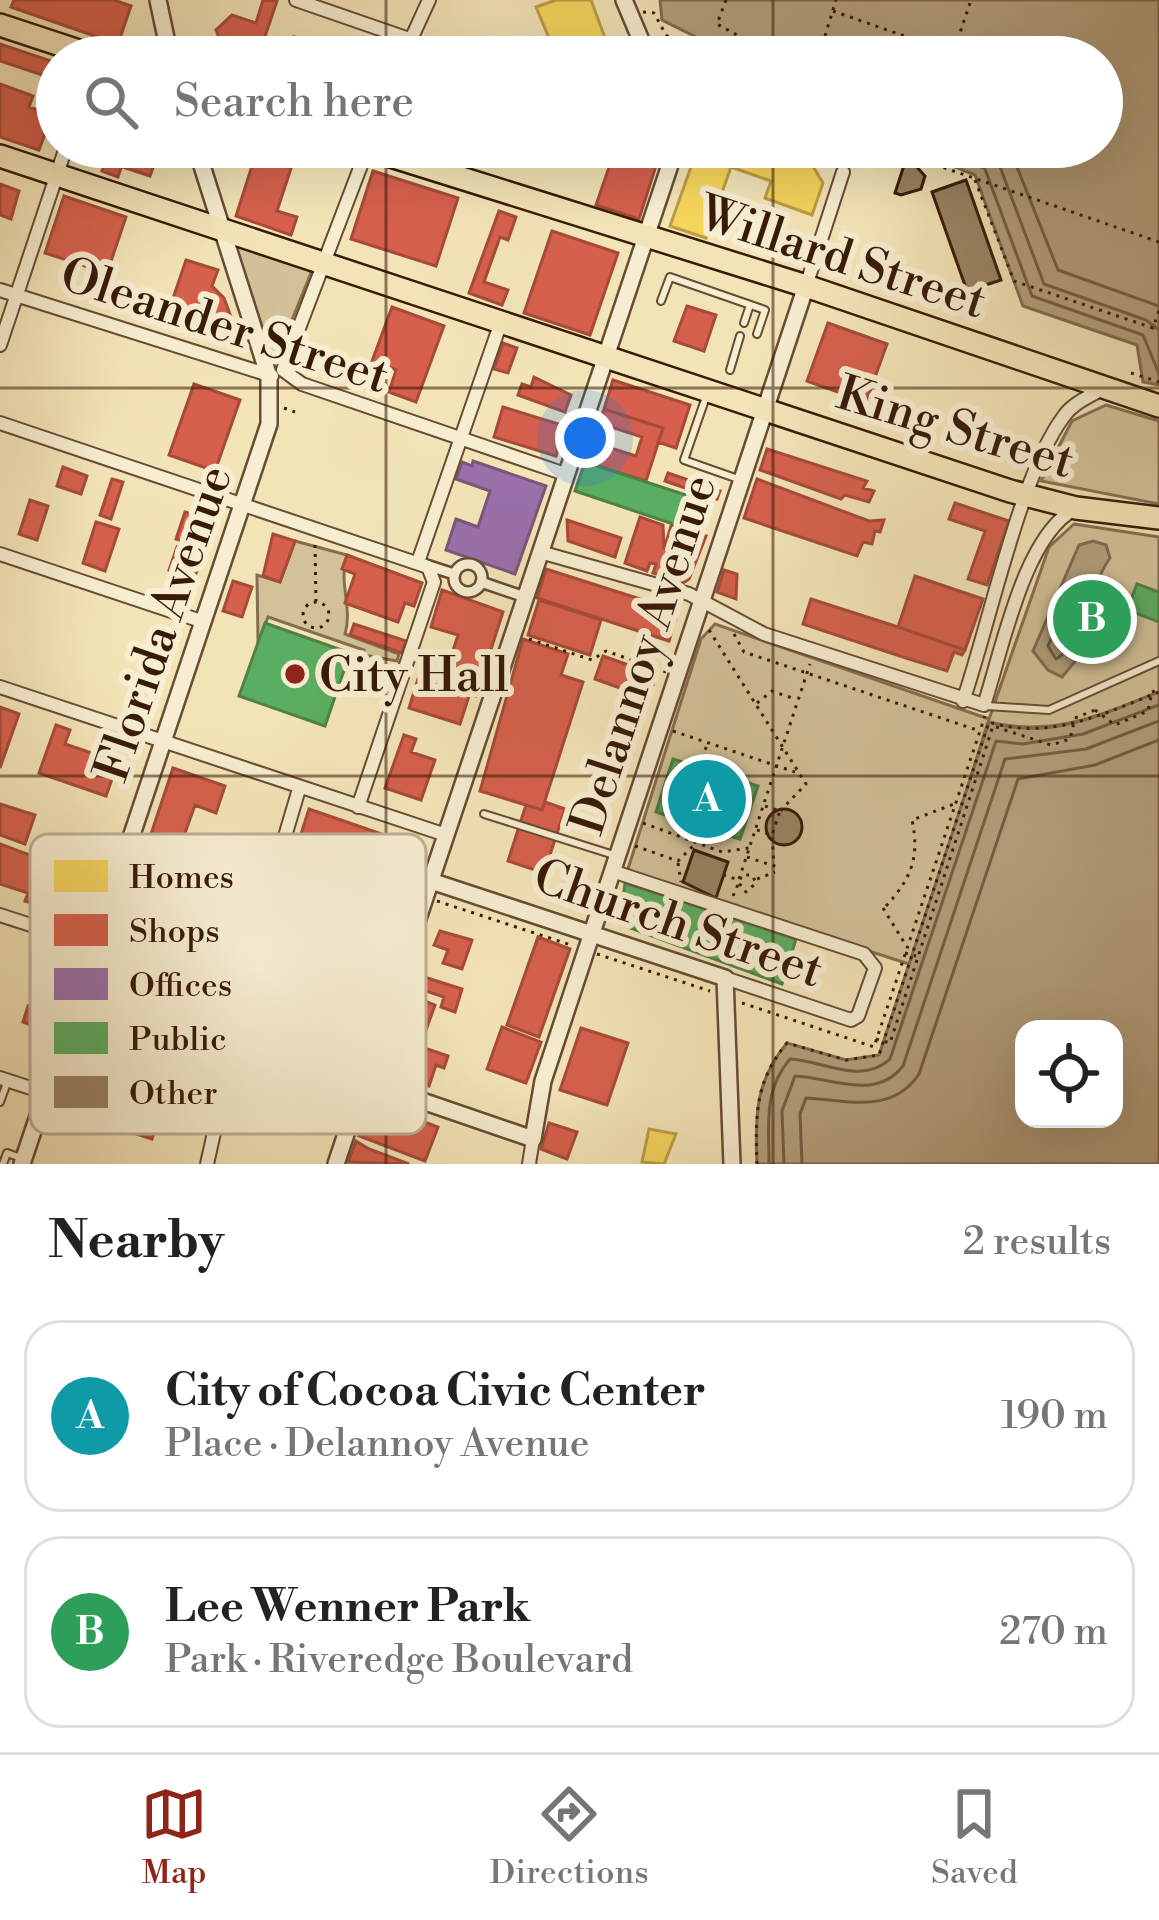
<!DOCTYPE html>
<html lang="en">
<head>
<meta charset="utf-8">
<style>
	body { margin:0; font-family:"Libre Bodoni",serif; background:#f2f2f2; color:#222 }
	.controls { position:absolute; right:36px; bottom:36px; display:grid; overflow:hidden; border-radius:24px; box-shadow:0 12px 48px #0002 }
	.controls button { width:108px; height:108px; display:grid; place-items:center; padding:0; border:0; border-bottom:3px solid #e0e0e0; background:#fff; color:#222; font:60px sans-serif }
	.you { position:absolute; left:585px; top:438px; width:42px; height:42px; margin:-30px; border:9px solid #fff; border-radius:50%; background:#1a73e8; box-shadow:0 0 0 18px #1a73e833 }
	.badge { display:grid; place-items:center; width:78px; height:78px; border-radius:50%; background:#8f2418; color:#fff; font-size:39px; font-weight:700 }
	.pin { position:absolute; translate:-50% -50%; border:6px solid #fff; box-shadow:0 3px 12px #0006 }
	.list { margin:0; padding:0; list-style:none }
	h2 { display:flex; justify-content:space-between; align-items:center; height:156px; margin:0; padding:0 48px; font-size:51px }
	h2 small { font-size:39px; font-weight:400; color:#767676 }
	.list li { display:grid; grid-template-columns:78px 1fr auto; gap:36px; align-items:center; box-sizing:border-box; height:192px; margin:0 24px 24px; padding:0 24px; border:3px solid #e0e0e0; border-radius:36px }
	.list b { display:block; font-size:45px; white-space:nowrap }
	.list p { margin:0; font-size:39px; white-space:nowrap; color:#767676 }
	.list em { font-size:39px; font-style:normal; color:#767676 }
	.icon { flex:none; width:66px; height:66px; fill:none; stroke:currentColor; stroke-width:2; stroke-linecap:round; stroke-linejoin:round }
	.map { position:relative; flex:none; width:1159px; height:1164px; overflow:hidden }
	.search { position:absolute; background:#fff; box-shadow:0 12px 48px #0002; left:36px; right:36px; top:36px; height:132px; display:flex; align-items:center; gap:30px; box-sizing:border-box; padding:0 42px; border-radius:66px; color:#767676; font-size:45px }
	.sheet { height:588px; background:#fff }
	nav { display:flex; justify-content:space-around; align-items:center; box-sizing:border-box; height:168px; border-top:3px solid #e0e0e0; background:#fff; font-size:33px; color:#767676 }
	nav a { display:grid; justify-items:center; gap:6px }
	nav .on { color:#8f2418 }
	.map>svg:first-child { display:block }
	.green { fill:#d3c299; stroke:#856e50; stroke-width:3 }
	.water { fill:#b39f7c; stroke:#816a4e; stroke-width:3; fill-rule:evenodd }
	.homes { fill:#f6d55c; stroke:#bd9d43; stroke-width:3 }
	.shops { fill:#d6604d; stroke:#a64b38; stroke-width:3 }
	.offices { fill:#9970ab; stroke:#7c567a; stroke-width:3 }
	.public { fill:#5aae61; stroke:#508246; stroke-width:3 }
	.lines { fill:none; stroke-linecap:round; stroke-linejoin:round }
	.shore { stroke:#755c42; stroke-width:3 }
	.building { fill:#998363; stroke:#371a08; stroke-width:3 }
	.service-casing { stroke:#664c34; stroke-width:10 }
	.pedestrian-casing { stroke:#664c34; stroke-width:14 }
	.minor-casing { stroke:#664c34; stroke-width:16 }
	.tertiary-casing { stroke:#664c34; stroke-width:20 }
	.primary-casing { stroke:#371a08; stroke-width:26 }
	.path { stroke:#371a08; stroke-width:3; stroke-dasharray:3 6; stroke-linecap:butt }
	.service { stroke:#f7edd0; stroke-width:6 }
	.pedestrian { stroke:#f7edd0; stroke-width:9 }
	.minor { stroke:#f7edd0; stroke-width:12 }
	.tertiary { stroke:#f7edd0; stroke-width:15 }
	.primary { stroke:#f3e4b7; stroke-width:21 }
	.path-bridge { stroke:#371a08; stroke-width:3; stroke-dasharray:3 6; stroke-linecap:butt }
	.grid { fill:none; stroke:#371a08; stroke-width:3; stroke-opacity:0.55 }
	.poi-dot { fill:#8f2418; stroke:#f7edd0; stroke-width:4.5 }
	.labels { text-anchor:middle; stroke-width:12; stroke-linejoin:round; paint-order:stroke }
	.street-label { font-size:48px; fill:#371a08; stroke:#f7edd0 }
	.poi-label { font-size:48px; fill:#371a08; stroke:#f7edd0; text-anchor:start }
	.key { fill:#f7edd0; stroke:#bdae94; stroke-width:3 }
	.key-label { font-size:33px; fill:#371a08 }
</style>
</head>
<body>
<div class="map">
<svg width="1159" height="1164" viewBox="0 0 1159 1164">
	<rect width="100%" height="100%" fill="#f3e4b7"/>
	<filter id="stains"><feTurbulence type="fractalNoise" baseFrequency=".00167" numOctaves="4"/><feColorMatrix values="0 0 0 0 .2 0 0 0 0 .09 0 0 0 0 .02 0 0 0 .5 -.17"/></filter>
	<radialGradient id="worn" r=".72"><stop offset=".6" stop-color="#630" stop-opacity="0"/><stop offset="1" stop-color="#630" stop-opacity=".3"/></radialGradient>
	<path class="green" d="M234 241 313 268 273 367Z
		M1106 405 1159 421V504L1041 481 1072 421Z
		M1074 524 1159 537V692C1097 716 1055 737 988 722L912 965 627 872 701 639 715 624 989 719 1049 547Z
		M295 541 347 555C338 583 353 608 345 634L399 654 397 661 364 655V650L268 617 258 643 257 575 280 582Z"/>
	<path class="water" d="M660 0H1159V385L1143 382 1137 345 1023 306 975 175 906 147H1102V57H736L662 20Z
		M1093 541 1106 545 1110 558C1088 589 1099 611 1086 644 1081 656 1070 667 1062 677L1048 670 1033 651 1079 545Z
		M1159 692V1164H757C755 1116 755 1081 787 1043L846 1060 879 1055 989 722C1049 741 1103 714 1159 692ZM1114 1029V1119H1024V1029Z"/>
	<path class="homes" d="M556 0H591L612 57H557L536 7Z
		M698 147H817L811 163 823 183 812 215 765 198 771 181 731 167 706 238 670 226Z
		M649 1129 676 1134 664 1164 642 1162Z"/>
	<path class="shops" d="M14 0H114L131 6 118 44 11 7Z
		M263 0 277 1 258 57 224 51 216 30 232 15 256 23Z
		M294 37 324 48 320 57H287Z
		M0 44 57 63V80L0 61Z
		M0 84 33 96 29 107 52 115 39 150 0 137Z
		M110 147H128L118 177 102 171Z
		M130 147H160L150 176 123 167Z
		M258 147H298L277 211 297 217 291 235 236 216Z
		M616 147H662L639 219 596 205Z
		M373 171 458 198 436 266 351 239Z
		M0 184 19 191 11 219 0 215Z
		M64 196 126 217 107 273 45 253Z
		M499 211 516 217 508 240 500 237 484 282 508 290 502 305 469 293Z
		M552 231 618 253 590 335 524 313Z
		M186 260 218 270 212 286 224 298 237 333 216 340 165 322Z
		M687 306 716 315 704 351 674 341Z
		M392 307 444 326 416 402 389 392 396 370 372 361Z
		M828 323 887 344 866 402 807 381Z
		M503 343 517 348 508 373 494 369Z
		M534 377 571 395 565 412 518 395 522 384 531 387Z
		M613 380 690 405 676 448 658 442 663 428 604 409Z
		M194 384 240 400 215 471 169 455Z
		M503 407 565 426 556 456 494 437Z
		M604 409 663 428 646 481 585 462 592 442 636 456 642 437 599 423Z
		M767 449 867 481 863 488 874 491 869 502 845 495 841 499 760 470Z
		M63 467 87 476 81 494 57 486Z
		M668 473 720 491 717 499 665 481Z
		M112 479 123 482 111 519 100 515Z
		M757 479 869 521 884 520 880 532 875 531 872 544 863 542 857 556 744 518Z
		M30 500 48 506 37 540 19 534Z
		M955 503 1009 521 987 585 968 579 985 531 949 519Z
		M185 512 214 521 210 533 200 530 195 545 176 539Z
		M640 517 663 525 664 549 671 526 706 536 689 579 683 583 653 573 656 564 650 563 647 571 625 563Z
		M567 520 621 538 615 557 568 541Z
		M96 522 119 529 105 571 83 563Z
		M273 534 295 541 280 582 263 576Z
		M177 547 202 557 194 579 169 570Z
		M347 555 422 583 414 606 405 603 398 622 345 603 355 574 342 569Z
		M546 569 678 611 669 641 537 598Z
		M724 570 737 574 736 599 717 592Z
		M915 576 983 599 965 650 898 627Z
		M233 581 252 587 242 617 223 611Z
		M442 590 503 612 476 696 442 685 458 635 431 627Z
		M811 599 898 627 965 650 962 655 954 652 947 671 906 658 803 624Z
		M539 600 601 620 590 655 528 635Z
		M354 624 406 641 402 653 350 635Z
		M523 639 568 654 561 675 583 682 542 810 480 791Z
		M603 656 657 675 648 698 595 679Z
		M418 679 469 696 460 724 409 708Z
		M0 707 19 714 0 768Z
		M56 725 70 730 65 744 118 762 106 796 39 773Z
		M404 735 416 739 411 752 435 760 421 800 385 788Z
		M173 768 225 786 216 813 195 805 181 844 151 834Z
		M545 802 565 809 544 873 508 861 526 805 542 810Z
		M0 804 35 815 25 844 0 835Z
		M309 809 422 848 406 898 293 859Z
		M0 844 56 865 58 857 83 866 79 879 97 885 85 921 25 901 28 893 0 884Z
		M440 931 472 940 462 969 443 963 448 950 434 945Z
		M538 937 570 949 539 1037 507 1025Z
		M418 975 462 989 455 1012 441 1007 444 997 414 987Z
		M422 1000 435 1005 425 1033 412 1029Z
		M28 1006 54 1015 48 1031 23 1022Z
		M502 1027 541 1042 526 1083 487 1069Z
		M581 1028 628 1043 607 1105 560 1090Z
		M395 1038 448 1056 444 1068 436 1065 429 1086 387 1072Z
		M93 1047 173 1073 152 1139 72 1113Z
		M372 1102 438 1127 425 1161 359 1136Z
		M549 1123 577 1132 567 1159 541 1149Z
		M356 1141 369 1149 409 1164 348 1162Z"/>
	<path class="offices" d="M473 461 546 486 515 574 446 550 456 519 478 527 490 491 456 479 462 462 472 466Z"/>
	<path class="public" d="M585 462 698 499 688 529 575 491Z
		M1137 584 1159 592V622L1127 610Z
		M265 623 350 653 325 726 239 696Z
		M673 759 758 786 740 839 656 812Z
		M625 883 796 939 782 984 617 923 613 915 623 901Z"/>
	<g class="lines">
		<path class="shore" d="M938 147 985 169 1032 296 1143 335 1159 374
			M978 147 999 164 1044 284 1146 320 1159 330
			M1009 147 1058 270 1159 306
			M1079 591C1087 614 1077 647 1056 659L1048 646 1071 594Z
			M769 1164C769 1126 763 1090 790 1059 822 1060 861 1086 890 1059L996 741 1023 744 1083 734 1159 705
			M784 1164 782 1111 795 1076C830 1077 875 1102 903 1066L1005 759 1086 749 1159 721
			M802 1164 800 1114 806 1098C846 1100 892 1115 919 1074L1018 779 1095 765 1159 740"/>
	</g>
	<path class="building" d="M907 156 925 176 921 189 901 195 895 193Z
		M966 180 1001 280 967 291 932 192Z
		M766 827a18 18 0 1 1 36 0a18 18 0 1 1-36 0Z
		M694 850 728 862 716 898 683 882Z"/>
	<g class="lines">
		<g class="service-casing">
			<path id="service" d="M661 301 670 277 765 310 757 334
				M744 323 750 305
				M730 370 740 336
				M707 394 684 460 741 480
				M987 706 1049 710 1159 661
				M484 814 617 856
				M276 870 415 915
				M0 1102 7 1083
				M3 1164 7 1153 21 1158"/>
		</g>
		<g class="pedestrian-casing">
			<path id="pedestrian" d="M454 578a14 14 0 1 1 28 0a14 14 0 1 1-28 0Z
				M423 564 454 574
				M481 582 525 597"/>
		</g>
		<g class="minor-casing">
			<path id="minor" d="M296 0 409 39
				M403 57 429 0
				M806 286 843 172
				M0 290 272 376
				M0 345 66 147
				M283 370 302 384 565 474
				M283 370 368 147
				M0 423 428 567 434 582 358 807
				M540 552 689 594 764 634 984 705C1002 651 1024 535 1075 509
				M0 554 204 622
				M418 562 501 322
				M0 687 446 835
				M963 701C989 626 1020 474 1064 416 1073 403 1089 397 1102 389
				M612 871 864 954 875 968 858 1016 851 1020 725 978
				M0 915 378 1038
				M0 1078 46 1093
				M207 1164 265 904 299 789
				M529 1164 533 1139"/>
		</g>
		<g class="tertiary-casing">
			<path id="tertiary" d="M158 0 170 57
				M624 0 648 57
				M431 881 725 978 732 1164
				M364 1081 533 1139 543 1081 806 286
				M22 1164 269 424V377L196 147
				M336 1164 676 147"/>
		</g>
		<g class="primary-casing">
			<path id="primary" d="M0 25 97 57
				M362 147 806 286 1159 406
				M0 156 1010 491 1076 508 1159 518"/>
		</g>
		<path class="path" d="M726 0 717 24 777 57
			M833 11 953 53
			M643 12 654 13 666 35 698 57
			M825 36 836 0
			M952 57 971 0
			M884 147 1159 242
			M919 157 922 147
			M975 180 1014 281 1153 328 1159 310
			M1131 373 1159 382
			M284 408 295 412
			M315 545 316 601
			M303 615a13 13 0 1 1 26 0a13 13 0 1 1-26 0Z
			M709 630 806 784 780 811
			M734 634 744 652 977 730
			M529 639 592 660 606 651 666 672
			M1152 692 1159 689
			M757 703 772 691 795 699
			M1075 718 1095 710
			M673 731 795 772
			M700 767 707 744
			M643 823 722 852 749 848
			M757 830 772 835 780 811 765 806
			M635 846 678 861 694 845
			M747 857 774 866 772 835
			M678 863 681 882
			M723 875 736 879
			M739 879 810 664
			M757 879 775 872
			M733 896 742 875H752L756 883 746 892 738 882
			M437 901 571 945
			M886 906C911 879 920 857 912 820L954 804
			M883 908 907 947
			M314 937 324 896
			M597 954 710 991
			M742 1003 874 1047 985 716
			M757 1164C755 1116 755 1081 787 1043L846 1060 879 1055 989 722C1049 741 1103 714 1159 692"/>
		<use href="#service" class="service"/>
		<use href="#pedestrian" class="pedestrian"/>
		<use href="#minor" class="minor"/>
		<use href="#tertiary" class="tertiary"/>
		<use href="#primary" class="primary"/>
		<path class="path-bridge" d="M1095 710 1115 725 1148 711 1152 692
			M905 953 916 956
			M876 1039 890 1043 993 726 1051 745 1070 739 1075 718"/>
	</g>
	<path class="grid" d="M386 0V57M773 0V57M386 147V1164M773 147V1164M0 388H1159M0 776H1159"/>
	<circle class="poi-dot" cx="295" cy="674" r="12"/>
	<g class="labels">
		<g class="street-label">
			<text transform="translate(843 256) rotate(18)" y="17">Willard Street</text>
			<text transform="translate(225 324) rotate(18)" y="17">Oleander Street</text>
			<text transform="translate(956 426) rotate(17)" y="17">King Street</text>
			<text transform="translate(162 623) rotate(-71)" y="17">Florida Avenue</text>
			<text transform="translate(642 654) rotate(-72)" y="17">Delannoy Avenue</text>
			<text transform="translate(679 922) rotate(19)" y="17">Church Street</text>
		</g>
		<g class="poi-label">
			<text x="319" y="691">City Hall</text>
		</g>
	</g>
	<rect x="30" y="834" width="396" height="300" rx="18" class="key"/>
	<rect x="54" y="860" width="54" height="32" fill="#f6d55c"/>
	<rect x="54" y="914" width="54" height="32" fill="#d6604d"/>
	<rect x="54" y="968" width="54" height="32" fill="#9970ab"/>
	<rect x="54" y="1022" width="54" height="32" fill="#5aae61"/>
	<rect x="54" y="1076" width="54" height="32" fill="#998363"/>
	<g class="key-label">
		<text x="129" y="888">Homes</text>
		<text x="129" y="942">Shops</text>
		<text x="129" y="996">Offices</text>
		<text x="129" y="1050">Public</text>
		<text x="129" y="1104">Other</text>
	</g>
	<rect width="100%" height="100%" filter="url(#stains)"/>
	<rect width="100%" height="100%" fill="url(#worn)"/>
</svg>
<div class="controls">
<button><svg class="icon" aria-label="locate" viewBox="0 0 24 24"><circle cx="12" cy="12" r="6"/><path d="M12 2v4M12 18v4M2 12h4M18 12h4"/></svg></button>
</div>
<div class="you"></div>
<div class="pin badge" style="left:707px;top:799px;background:#0f9aa8">A</div>
<div class="pin badge" style="left:1092px;top:619px;background:#2e9e5b">B</div>
<div class="search"><svg class="icon" aria-label="search" viewBox="0 0 24 24"><circle cx="10" cy="10" r="6"/><path d="M15 15l6 6"/></svg>Search here</div>
</div>
<section class="sheet">
<h2>Nearby<small>2 results</small></h2>
<ul class="list">
<li><span class="badge" style="background:#0f9aa8">A</span><div><b>City of Cocoa Civic Center</b><p>Place · Delannoy Avenue</p></div><em>190 m</em></li>
<li><span class="badge" style="background:#2e9e5b">B</span><div><b>Lee Wenner Park</b><p>Park · Riveredge Boulevard</p></div><em>270 m</em></li>
</ul>
</section>
<nav>
<a class="on"><svg class="icon" aria-label="map" viewBox="0 0 24 24"><path d="M3 6l6-2 6 2 6-2v14l-6 2-6-2-6 2zM9 4v14M15 6v14"/></svg>Map</a>
<a><svg class="icon" aria-label="directions" viewBox="0 0 24 24"><path d="M12 3l9 9-9 9-9-9zM9 14v-3h6M13 9l2 2-2 2"/></svg>Directions</a>
<a><svg class="icon" aria-label="saved" viewBox="0 0 24 24"><path d="M7 4h10v16l-5-4-5 4z"/></svg>Saved</a>
</nav>
</body>
</html>
